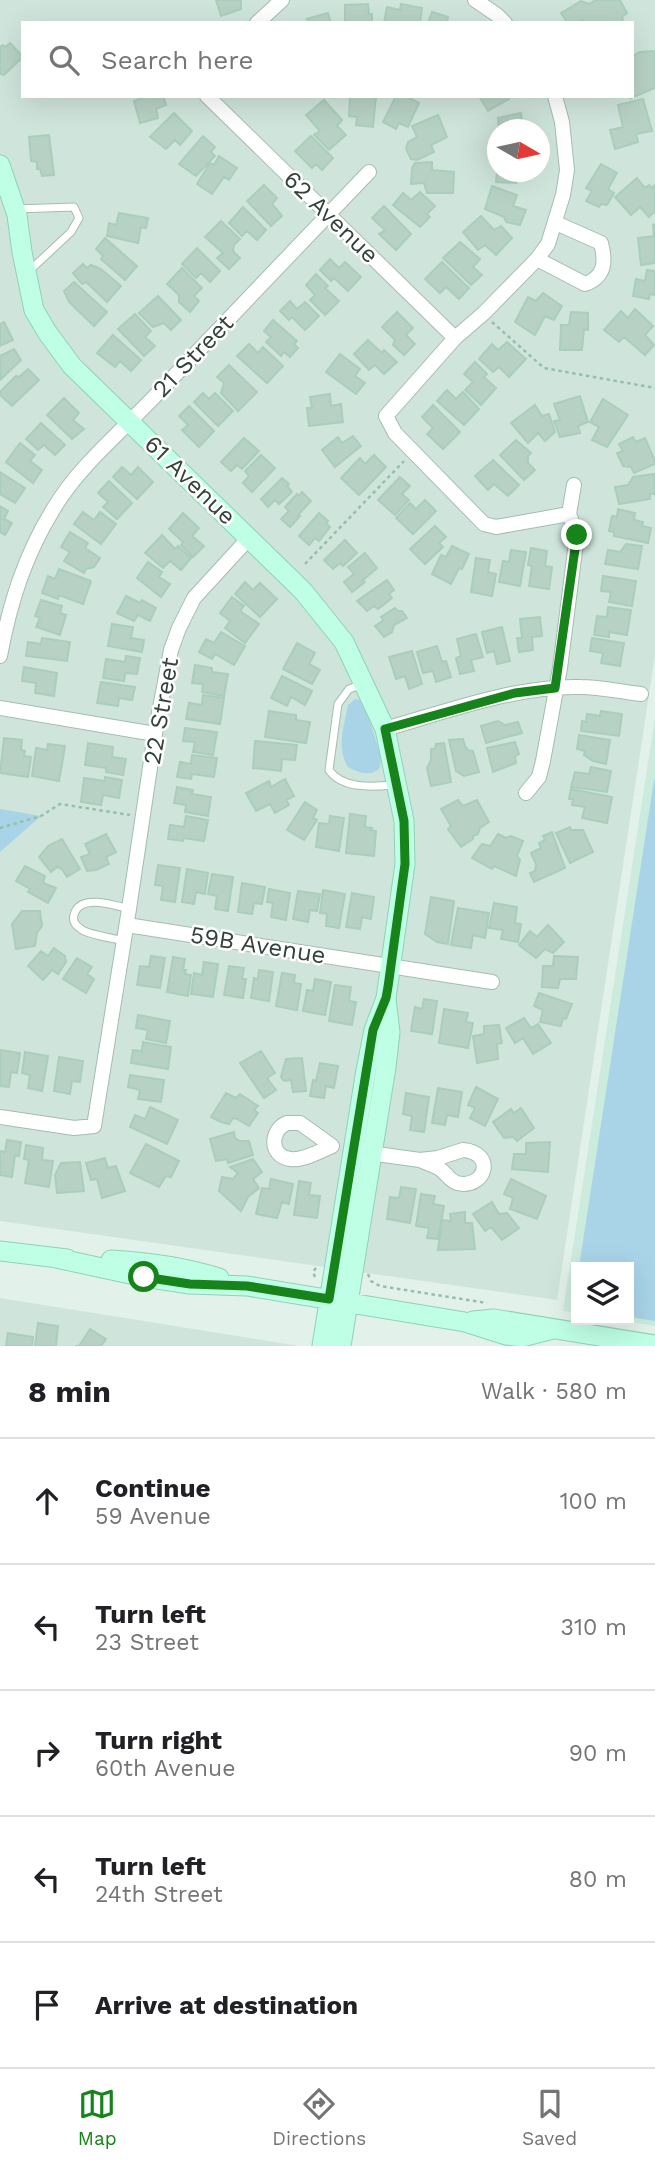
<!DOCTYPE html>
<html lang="en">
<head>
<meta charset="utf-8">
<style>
	body { margin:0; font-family:"Work Sans",sans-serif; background:#f2f2f2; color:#202124 }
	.controls { position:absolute; right:21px; bottom:21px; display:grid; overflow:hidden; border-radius:0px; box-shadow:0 7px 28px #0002 }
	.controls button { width:63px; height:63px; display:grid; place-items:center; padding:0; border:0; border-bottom:2px solid #e0e0e0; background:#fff; color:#202124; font:35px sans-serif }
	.compass { position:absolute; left:487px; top:119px; width:63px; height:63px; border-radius:50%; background:#fff; box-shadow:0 7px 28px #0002; rotate:99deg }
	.stop { position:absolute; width:21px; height:21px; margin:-16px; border:5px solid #17841b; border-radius:50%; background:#fff }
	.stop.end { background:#17841b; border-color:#fff; box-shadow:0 2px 7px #0008 }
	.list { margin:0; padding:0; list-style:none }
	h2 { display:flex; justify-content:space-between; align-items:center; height:91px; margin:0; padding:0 28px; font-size:30px }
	h2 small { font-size:23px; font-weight:400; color:#757577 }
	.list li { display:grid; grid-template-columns:46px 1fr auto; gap:21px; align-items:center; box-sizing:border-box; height:126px; padding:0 28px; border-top:2px solid #e0e0e0 }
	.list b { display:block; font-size:26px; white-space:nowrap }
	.list p { margin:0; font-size:23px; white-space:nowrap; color:#757577 }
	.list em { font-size:23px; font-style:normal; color:#757577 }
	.icon { flex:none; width:38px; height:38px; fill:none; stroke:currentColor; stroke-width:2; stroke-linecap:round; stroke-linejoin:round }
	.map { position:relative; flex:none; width:655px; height:1346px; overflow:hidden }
	.search { position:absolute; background:#fff; box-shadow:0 7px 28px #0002; left:21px; right:21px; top:21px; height:77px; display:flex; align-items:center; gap:18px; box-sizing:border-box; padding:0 24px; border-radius:0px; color:#757577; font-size:26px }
	.sheet { height:721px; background:#fff }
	nav { display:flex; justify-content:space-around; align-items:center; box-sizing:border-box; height:98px; border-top:2px solid #e0e0e0; background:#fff; font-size:19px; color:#757577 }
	nav a { display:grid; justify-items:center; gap:4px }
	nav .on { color:#17841b }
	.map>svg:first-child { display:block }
	.residential { fill:#cfe5db; fill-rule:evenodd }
	.education { fill:#cbebdd }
	.green { fill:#a9d4e7 }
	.building { fill:#b7d2c4; stroke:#aacebb; stroke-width:2 }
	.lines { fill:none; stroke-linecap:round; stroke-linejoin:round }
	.lane-casing { stroke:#a4bcb1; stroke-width:9 }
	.street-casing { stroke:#a4bcb1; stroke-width:16 }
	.secondary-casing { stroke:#90d2b8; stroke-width:21 }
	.path { stroke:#95bfaa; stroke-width:2.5; stroke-dasharray:3.5 3.5; stroke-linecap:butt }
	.lane { stroke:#fff; stroke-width:7 }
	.street { stroke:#fff; stroke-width:14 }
	.secondary { stroke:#beffe6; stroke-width:19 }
	.route { stroke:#17841b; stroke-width:9 }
	.labels { text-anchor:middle; stroke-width:5; stroke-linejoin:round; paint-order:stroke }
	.street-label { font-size:24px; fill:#32423a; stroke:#fff }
</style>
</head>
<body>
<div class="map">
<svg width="655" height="1346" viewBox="0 0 655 1346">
	<rect width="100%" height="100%" fill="#e2f1ea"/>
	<path class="residential" d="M0 0H655V655L557 1300 0 1221ZM23 23H632V96H23ZM498 130H540V172H498Z
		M0 1298 299 1346H0Z"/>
	<path class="education" d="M655 718V1326L619 1320H629V1267H576V1313L563 1311Z"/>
	<path class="green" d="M355 699 361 700 365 705 381 757 380 768C371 777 359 773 348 767 336 748 344 726 348 705Z
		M654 780H655V1321L629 1317V1267H579Z
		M0 809 41 816 0 852Z"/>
	<path class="building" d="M216 0H241V9L221 16Z
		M596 0H620L627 13 622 17 624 23H584L582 20 578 23H568L561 13 581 1 589 4Z
		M368 4 369 14H372V23H345V5Z
		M401 4 422 8 420 23H384L387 7 400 10Z
		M432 12 448 17 447 22 449 23H428Z
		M328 13 331 23H309L307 19Z
		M10 43 23 57 4 75 0 74V47L3 45 5 47Z
		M655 51V88L631 98 632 96V56L640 52Z
		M147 96H163L166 105 156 109 158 118 140 123 134 101Z
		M350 96H376L373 127 356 125 357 117 349 116Z
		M396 96H406L419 103 408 127 399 123 396 129 383 122Z
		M479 96H508L509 99 488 111Z
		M643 99 652 131 636 134 638 142 615 149 610 130 623 127 618 105Z
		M324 100 342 120 337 126 346 135 329 150 314 135 320 131 306 115Z
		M174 113 192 131 180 145 175 140 166 149 150 137Z
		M521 113 523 126 531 125 532 130H499L498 118Z
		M438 115 447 137 431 145 434 152 417 160 411 159 406 149 408 142 417 137 412 126Z
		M49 135 54 175 42 176 40 169H37V162L31 161 29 137Z
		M203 136 215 147 211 152 215 156 196 176 179 164Z
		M311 136 333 158 322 170 316 164 312 168 295 151Z
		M219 156 237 168 229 180 224 177 212 194 197 184 210 163 214 165Z
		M432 162V170L454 172 453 193H427L424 183 411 184 412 168 415 163Z
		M498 162V172H530V173H523L522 176H517L516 183 496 182Z
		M601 164 617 173 608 189 614 193 607 205 601 204 599 207 586 201 592 191 586 188Z
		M637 178 645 188 649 185 652 188 655 185V211L649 217 640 207 631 215 615 197Z
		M264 185 277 198 272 204 282 216 271 226 247 201Z
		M492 186 517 195 513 206 526 210 520 225 506 222 504 217 485 209Z
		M420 192 435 206 427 214 430 217 420 227 393 205 403 193 411 200Z
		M384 206 411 234 396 250 379 234 385 230 372 218Z
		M243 207 266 230 257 240 247 231 242 236 229 223Z
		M119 213 148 218 146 228 141 227 138 243 107 236 109 223 116 225Z
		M481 216 494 230 501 226 512 238 496 255 485 245 478 250 463 232Z
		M221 221 240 239 234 245 233 251 240 258 229 269 217 258 223 253 205 237Z
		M655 224V263L641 265 638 238 654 236 653 225Z
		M105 238 137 266 125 280 101 259 103 256 96 249Z
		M460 242 480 259 473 267 482 275 471 285 443 258Z
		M197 248 220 271 210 282 201 273 196 278 182 264Z
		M330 259 339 268 345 262 361 277 348 291 334 278 331 281 320 270Z
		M442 262 469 288 459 299 446 287 440 293 425 279Z
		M83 264 87 268 91 265 101 269 121 286 107 302 86 282 82 284 73 273Z
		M182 268 202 288 194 296 199 301 190 312 179 302V295L167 284Z
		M647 270 655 271V295L650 294 649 299 633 296 636 279 645 281Z
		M316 274 328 286 325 288 339 301 325 315 310 300 315 295 306 285Z
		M74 282 107 312 94 326 69 302 64 291Z
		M543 293 562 306 554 320 545 316 535 335 515 322 528 297 536 301Z
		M158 296 181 320 171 330 164 323 153 327 139 313Z
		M290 301 297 309 305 302 319 316 305 330 292 317 289 320 280 311Z
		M635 309 653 326 645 335 654 345 645 355 624 337 619 342 604 330 621 311 628 318Z
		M397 312 413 328 406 335 415 344 404 355 393 345 395 340 382 327Z
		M571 312 588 313V330L584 329 582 350H560L561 325H569Z
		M135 314 151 331 145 337 155 346 144 356 118 329Z
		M273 320 297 341 294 344 298 348 290 357 284 352 281 356 266 342 271 337 264 331Z
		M4 322 13 340 0 346V324Z
		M113 335 141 360 131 371 120 361 115 367 97 353Z
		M368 340 382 353 384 350 397 362 384 374 375 365 369 370 354 354Z
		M507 342 526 359 509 377 499 367 493 372 479 359 492 344 498 350Z
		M249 344 258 353 263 347 283 366 267 383 237 356Z
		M14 349 21 360 0 380V356Z
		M340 354 360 369 355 376 365 383 356 394 326 372Z
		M475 362 487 374 484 377 496 388 481 405 465 390 473 382 464 374Z
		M229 365 257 392 238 411 221 393 224 383 217 377Z
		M28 369 39 380 12 406 0 395V392L16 376 19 377Z
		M447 390 456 399 463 392 479 409 464 425 437 401Z
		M203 393 209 399 215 393 233 411 218 426 194 402Z
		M330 394 331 406 341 404 343 422 309 426 307 408H312L310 397Z
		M580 396 588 422 578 426 580 433 560 437 554 421 560 420 554 404Z
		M64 398 79 413 73 420 84 429 72 439 47 415Z
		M603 399 628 415 607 447 592 440 599 427 590 422Z
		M433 405 460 432 443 449 427 434 433 428 422 417Z
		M535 405 542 416 549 414 555 432 545 441 538 433 528 443 511 423Z
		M189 406 214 431 199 447 182 430 188 425 179 416Z
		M41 423 65 445 55 455 44 445 38 450 26 439Z
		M353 436 361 446 335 467 322 450 338 437 342 443Z
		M633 437 636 442 645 438 655 461V464L634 473 631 467 623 466 617 453 623 451 619 444Z
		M244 438 259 451 242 469 237 465 231 471 221 462Z
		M516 440 531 453 528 456V463L535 470 524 480 500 455Z
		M20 443 35 455 30 461 42 470 33 483 6 462Z
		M261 455 275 468 252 492 243 483 249 476 245 471Z
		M374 455 386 467 359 495 341 478 360 458 365 464Z
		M493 460 519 485 508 496 494 484 488 490 475 476Z
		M122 467 131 475 138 467 153 482 137 499 113 477Z
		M0 472 25 488 15 503 0 494Z
		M654 474 655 494H650V499L619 504 615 487 628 485 633 477Z
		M400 477 410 486 402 494 409 500 395 515 378 500Z
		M282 478 289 484 287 486 292 492 279 504 275 500 268 507 261 499Z
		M109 481 132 503 117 519 103 507 108 502 98 493Z
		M302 492 311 501 298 515 300 516 290 527 281 519 289 511 285 507 297 494 299 496Z
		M425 500 436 511 413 534 396 518 410 503 416 509Z
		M0 506 8 511 4 519 12 523 5 535 0 532Z
		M618 509 635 513 634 520 643 522 642 526 651 528 648 543 614 536V532L609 531 612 516 617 517Z
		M83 512 94 520 100 512 116 524 101 544 74 524Z
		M183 513 199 528 192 536 204 546 193 557 181 545 183 542 169 529Z
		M319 513 328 521 326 523 330 527 319 541 315 538 309 545 299 536Z
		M435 526 446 537 439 543 443 547 425 564 410 549Z
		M70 532 88 543 85 548 100 558 94 567 86 569 84 573 64 561 70 552 61 547Z
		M162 535 175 549 178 546 191 558 181 570 170 561 163 568 145 553Z
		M345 540 357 553 343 566 340 563 333 569 324 560Z
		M626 544 642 546 638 569 605 564 608 550 620 552Z
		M452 546 469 554 462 569 459 568 451 584 432 574 441 555 446 557Z
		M531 548 547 551 545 566 552 567 549 589 529 586 532 566 528 565Z
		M511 550 526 552 520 586 499 582 503 561 509 562Z
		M365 553 377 568 363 580 365 582 352 592 344 582 354 574 348 567Z
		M476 558 490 560 488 572 496 574 492 596 471 592Z
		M148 562 162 572 159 577 170 584 161 597 137 578Z
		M59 569 91 581 83 604 59 595 58 599 42 593 48 576 55 579Z
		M603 576 636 581 632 606 609 602 611 592 601 591Z
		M387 580 394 590 389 594 392 598 378 609 374 606 367 611 357 601Z
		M245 582 253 590 260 583 277 599 260 617 235 594Z
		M126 596 140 603 142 600 156 608 150 621 138 615 134 621 117 613Z
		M232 597 244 606 240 611 259 624 245 643 225 628 230 621 220 613Z
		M41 600 62 606 60 613 66 615 60 635 36 627 40 618 35 616Z
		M608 607 631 610 627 635 609 632V637L594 635 597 616 607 617Z
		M395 608 398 611H402L407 618 394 625 392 632 384 637 375 626 384 620 381 617Z
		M540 617 542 636 532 637 533 650 519 652 517 638H522L520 619Z
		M112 624 133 627 131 638 144 640 142 652 108 646Z
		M502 627 510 661 497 664 494 651 487 653 482 632Z
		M221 632 245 646 234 665 215 654 212 659 199 652 206 639 214 643Z
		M476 634 483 657 471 660 474 671 460 674 456 658 461 656 457 639Z
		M42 638 70 642 67 661 26 656 28 642 41 644Z
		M592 638 624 643 620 666 601 663 603 653 590 651Z
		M297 643 315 653 309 664 320 670 312 684 283 669Z
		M437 646 442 662 446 661 451 677 436 682 433 671 423 673 417 652Z
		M412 651 422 684 409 689 405 676 396 679 389 657Z
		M126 656 140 658 137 674 125 673 124 681 103 678 106 659 125 662Z
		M195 665 212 668V672L228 674 224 696 202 692 203 684 192 683Z
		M24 667 57 673 54 696 35 693 36 683 22 681Z
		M282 676 312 691 305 705 291 697 287 706 271 698Z
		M101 682 135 687 132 700 119 698 118 706 97 703Z
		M203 695 224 698 220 724 186 719 189 703 202 705Z
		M269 711 296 715V720L310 722 306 743 265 737Z
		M601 711 622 714 619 736 581 731 582 721 586 722 587 714 600 716Z
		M498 721 505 725 518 722 522 733 486 743 481 726Z
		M185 728 217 732 213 755 193 752 195 742 183 741Z
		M579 735 610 740 606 764 593 761 584 755 585 751 577 749Z
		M4 738 22 740 21 750 25 751 24 756 31 757 28 777 0 773Z
		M463 739 465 746 468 750 473 751 479 772 464 776 456 771 449 740Z
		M255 741 297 745 295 760 282 759 281 771 253 768Z
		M515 742 519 754 515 756 516 763 493 772 487 748Z
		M88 743 113 747 112 757 126 759 123 775 106 772V768L85 765Z
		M444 743 451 782 431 786 427 768 431 760V749H435L436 744Z
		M48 744 65 746 59 781 32 776 36 748 47 750Z
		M192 755 217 758 214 777 192 774 191 779 177 777 180 762 191 764Z
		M591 767 611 771 607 792 571 787 575 772 589 774Z
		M105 777 122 780 119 798 103 795 101 805 81 802 84 778 105 781Z
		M285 779 294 796 286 800 289 805 275 813 270 804 256 811 246 793 269 781 271 787Z
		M177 787 193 790 192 794 211 797 208 816 185 812 186 805 174 803Z
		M571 789 612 797 607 823 582 818 585 807 572 805 573 799H569Z
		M458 800 463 806 477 800 489 822 480 828 478 834 473 836V839L461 847 448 829 451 826 441 809Z
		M305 802 317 810 313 818 317 820 304 840 287 830Z
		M350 814 366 816 365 827 372 828 371 830 376 831 374 856 346 853Z
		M186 816 208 820 204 841 184 838 183 841 168 839 170 825 184 827Z
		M330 816 344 818 339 851 316 847 319 823 329 824Z
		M570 827 571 830H583L593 852 570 863 556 833Z
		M552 832 565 868 534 882 530 873 535 871 536 864 531 853 541 848 539 843 545 840 543 836Z
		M106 834 116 852 106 857 109 864 96 870 87 871 81 857 90 854 85 844Z
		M498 834 506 838 511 836 523 841 517 856 520 860 516 876 494 866 492 869 472 858 482 844 490 846Z
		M62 839 80 869 67 877 62 869 57 867 51 872 39 857 48 846Z
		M158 865 180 868 175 902 161 900 163 886 155 885Z
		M25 866 45 876 43 883 56 888 48 903 28 892 30 889 16 881Z
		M187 869 208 873 205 894 196 892 194 904 182 902Z
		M212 874 233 877 228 911 215 909 217 896 208 894Z
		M242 883 265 887 262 904 254 903 252 914 238 912Z
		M269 889 290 893 286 920 271 917 273 903 267 902Z
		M323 890 345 894 339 928 326 926 327 914 320 913Z
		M298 891 320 894 317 911 310 910 308 922 293 919Z
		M352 893 374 897 371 919 362 917 360 929 346 927Z
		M431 897 454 901 448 944 437 942 425 934Z
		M494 903 517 907 515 923 521 924 518 942 501 939 503 930 489 928Z
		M458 908 489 913 485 938 473 935 471 948 451 945Z
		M22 911H40L42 926 37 933 35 946 16 949 12 924Z
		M548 925 564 942 553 953 545 949 536 958 519 945 530 931 537 937Z
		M54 948 65 956 66 962 58 974 52 970 43 980 28 966 41 951 48 956Z
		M151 956 165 958 160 988 137 985 140 966 149 967Z
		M554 956 578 957 576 979H560L558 988 542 987 543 966H553Z
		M173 957 185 959 183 970H186L185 974 191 975 188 996 167 992Z
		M77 958 92 967 87 974 94 979 86 993 63 979Z
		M204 962 218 964 213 997 191 994 194 973 202 975Z
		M229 966 244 968 242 979H246L243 998 224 995Z
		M259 970 273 972 269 1001 251 998 254 978 258 979Z
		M282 973 295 975 294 983 301 984 297 1010 276 1006Z
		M315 979 331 982 325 1015 303 1011 307 990 313 991Z
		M335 985 351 987 349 1001 356 1002 352 1025 329 1021Z
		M539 993 572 1004 566 1019 563 1018 561 1026 540 1022 543 1010 534 1006Z
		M424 999 437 1001 432 1034 411 1031 415 1007 422 1009Z
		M444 1009 468 1013 466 1022 473 1023 468 1048 439 1043Z
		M138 1015 170 1021 166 1043 146 1039 148 1030 136 1028Z
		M524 1018 531 1028 538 1024 551 1043 533 1054 523 1038 515 1043 506 1028Z
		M499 1025 502 1043 497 1044 498 1059 477 1063 473 1036 484 1034V1026Z
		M143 1042 171 1047 168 1069 131 1063 133 1050 142 1051Z
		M0 1050 20 1053 17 1073 11 1072 9 1087 0 1086Z
		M261 1051 275 1073 267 1078 276 1090 264 1098 240 1063Z
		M25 1052 48 1056 42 1091 28 1088 30 1075 22 1073Z
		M59 1057 83 1061 80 1082 72 1081 70 1094 54 1091Z
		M302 1058 306 1091 293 1092 291 1080 284 1081 281 1077 286 1059Z
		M320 1063 338 1066 334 1088 326 1086 324 1098 310 1096 313 1080 316 1081Z
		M130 1075 164 1080 161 1102 138 1099 140 1090 128 1087Z
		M476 1087 498 1099 485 1126 470 1118 475 1108 468 1105Z
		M438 1088 462 1092 458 1117 447 1115 445 1125 432 1123Z
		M226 1093 236 1098 240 1094 258 1106 254 1110 258 1113 249 1126 237 1119 233 1118 229 1124 221 1122 211 1117Z
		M406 1093 429 1097 424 1132 410 1130 412 1116 403 1114Z
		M150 1107 178 1120 167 1144 130 1127 135 1115 145 1119Z
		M521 1108 534 1128 517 1141 513 1137 504 1138 493 1122 511 1109 514 1113Z
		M234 1132 235 1138 240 1141H249L253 1155 228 1163 227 1159 216 1161 210 1139Z
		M7 1140 21 1142 19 1156 15 1155 12 1177 0 1175V1151L5 1152Z
		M550 1142 548 1172 512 1169 514 1154H526V1143Z
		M146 1144 179 1161 171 1177 166 1176 159 1187 130 1173Z
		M26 1145 43 1148 42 1160 53 1161 49 1187 25 1183 29 1160 24 1159Z
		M105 1158 108 1168 116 1166 125 1191 102 1198 97 1179 91 1180 86 1163Z
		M253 1159 262 1172 253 1179 259 1188 248 1197 241 1211 219 1191 222 1177 233 1179 238 1173 230 1167Z
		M80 1162 84 1191 57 1193 55 1175 61 1163Z
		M271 1179 293 1184 289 1204 282 1202 277 1218 256 1214 262 1188 269 1189Z
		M511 1179 546 1196 537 1219 510 1209 513 1198 504 1194Z
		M299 1181 311 1183 309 1195 320 1196 317 1218 294 1215Z
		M401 1187 416 1189 410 1223 387 1219 390 1197 399 1198Z
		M421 1194 435 1196 433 1204 444 1206 438 1239 427 1238 429 1228 416 1226Z
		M492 1202 499 1214 507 1213 519 1228 502 1240 491 1227 485 1231 473 1214Z
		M465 1212V1223H472L475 1249 438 1250 442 1220 451 1221 450 1214Z
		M38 1323 58 1326 56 1346H35Z
		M90 1329 106 1339 101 1346H75H79Z
		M8 1333 33 1337 32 1346H6Z"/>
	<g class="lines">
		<g class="lane-casing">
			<path id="lane" d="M16 209 74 207 79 218 71 232 28 272
				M363 684 349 689 338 704 329 770C342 789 372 787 393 785
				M124 941C113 938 88 935 81 929 76 926 72 922 74 915 79 893 115 905 129 909"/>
		</g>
		<g class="street-casing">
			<path id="street" d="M475 0 497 15 505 23
				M257 23 282 0
				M207 96 455 338
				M555 96 562 122 567 170 563 195 548 244 537 259 484 313 455 338 386 416 395 433 484 524 496 527 569 514
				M537 259 585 284C605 277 606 262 601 243L556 223
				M0 656C10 602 25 555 54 508 80 465 122 431 157 394 227 320 298 246 369 172
				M0 708 155 734
				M385 729C445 712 518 685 581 687 601 687 621 692 641 694
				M526 793 539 777 543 761 560 668 577 535 569 514 574 485
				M127 925 492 982
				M0 1117 74 1128 94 1126 129 909 155 734 171 650 179 628 194 598 249 538
				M287 1123H300L332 1146C320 1151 303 1161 290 1159 269 1156 270 1130 287 1123Z
				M463 1150C497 1153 485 1190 457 1183 450 1181 446 1173 440 1169 435 1165 426 1163 420 1160L438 1158Z
				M362 1152 420 1160"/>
		</g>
		<g class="secondary-casing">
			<path id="secondary" d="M0 165 17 215 22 252 34 310 47 332 72 366 303 591 344 642 385 729 404 821 405 864 386 998 374 1030 366 1070 322 1346
				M0 1251 67 1259
				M56 1258 144 1277 190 1284 247 1286 465 1322 506 1335 522 1337 553 1329
				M111 1260C148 1262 183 1267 219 1278
				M473 1321 494 1319 655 1345
				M341 1346 386 1067 390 1032 386 999"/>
		</g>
		<path class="path" d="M492 322 544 368 655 388
			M305 564 404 461
			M0 828 41 816 60 804 130 815
			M368 1274 371 1281 380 1286 487 1303
			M315 1277 313 1272 318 1265"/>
		<use href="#lane" class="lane"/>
		<use href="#street" class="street"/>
		<use href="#secondary" class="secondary"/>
	</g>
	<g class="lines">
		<path class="route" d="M144 1277 190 1284 247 1286 329 1299 373 1030 386 998 388 987 405 864 404 821 385 729 515 693 555 688 577 535"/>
	</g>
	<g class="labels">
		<g class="street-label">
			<text transform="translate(331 217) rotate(44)" y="8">62 Avenue</text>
			<text transform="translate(193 356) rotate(-46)" y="8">21 Street</text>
			<text transform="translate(190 480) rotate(44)" y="8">61 Avenue</text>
			<text transform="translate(161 711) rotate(-80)" y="8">22 Street</text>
			<text transform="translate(258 945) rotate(9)" y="8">59B Avenue</text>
		</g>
	</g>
</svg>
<div class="controls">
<button><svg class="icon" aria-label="layers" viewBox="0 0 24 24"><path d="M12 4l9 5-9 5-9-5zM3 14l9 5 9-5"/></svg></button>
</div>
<svg class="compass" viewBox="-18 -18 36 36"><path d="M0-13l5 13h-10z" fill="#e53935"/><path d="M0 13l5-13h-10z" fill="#757577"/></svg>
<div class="stop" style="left:144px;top:1277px"></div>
<div class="stop end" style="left:577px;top:535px"></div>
<div class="search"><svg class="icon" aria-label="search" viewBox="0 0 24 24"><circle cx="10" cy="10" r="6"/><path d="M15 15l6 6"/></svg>Search here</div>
</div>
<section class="sheet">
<h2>8 min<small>Walk · 580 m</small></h2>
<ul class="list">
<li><svg class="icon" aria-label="ahead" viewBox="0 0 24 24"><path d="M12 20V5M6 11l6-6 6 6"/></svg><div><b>Continue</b><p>59 Avenue</p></div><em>100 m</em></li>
<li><svg class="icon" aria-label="left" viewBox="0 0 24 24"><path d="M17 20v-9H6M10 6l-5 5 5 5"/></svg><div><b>Turn left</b><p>23 Street</p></div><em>310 m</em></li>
<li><svg class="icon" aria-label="right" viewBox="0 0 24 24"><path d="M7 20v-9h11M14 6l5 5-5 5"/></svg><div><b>Turn right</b><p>60th Avenue</p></div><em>90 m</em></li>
<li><svg class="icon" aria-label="left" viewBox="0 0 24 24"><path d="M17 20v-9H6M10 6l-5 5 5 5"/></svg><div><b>Turn left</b><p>24th Street</p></div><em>80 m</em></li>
<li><svg class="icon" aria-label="arrive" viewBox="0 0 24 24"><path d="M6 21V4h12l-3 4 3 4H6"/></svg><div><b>Arrive at destination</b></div></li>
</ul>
</section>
<nav>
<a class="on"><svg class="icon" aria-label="map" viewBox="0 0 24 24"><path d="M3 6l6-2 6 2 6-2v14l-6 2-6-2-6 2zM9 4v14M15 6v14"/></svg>Map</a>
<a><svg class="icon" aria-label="directions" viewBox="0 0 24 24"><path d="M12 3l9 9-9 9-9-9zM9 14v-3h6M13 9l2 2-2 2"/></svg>Directions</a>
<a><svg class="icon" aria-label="saved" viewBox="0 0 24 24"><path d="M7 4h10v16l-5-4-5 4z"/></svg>Saved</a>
</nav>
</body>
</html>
